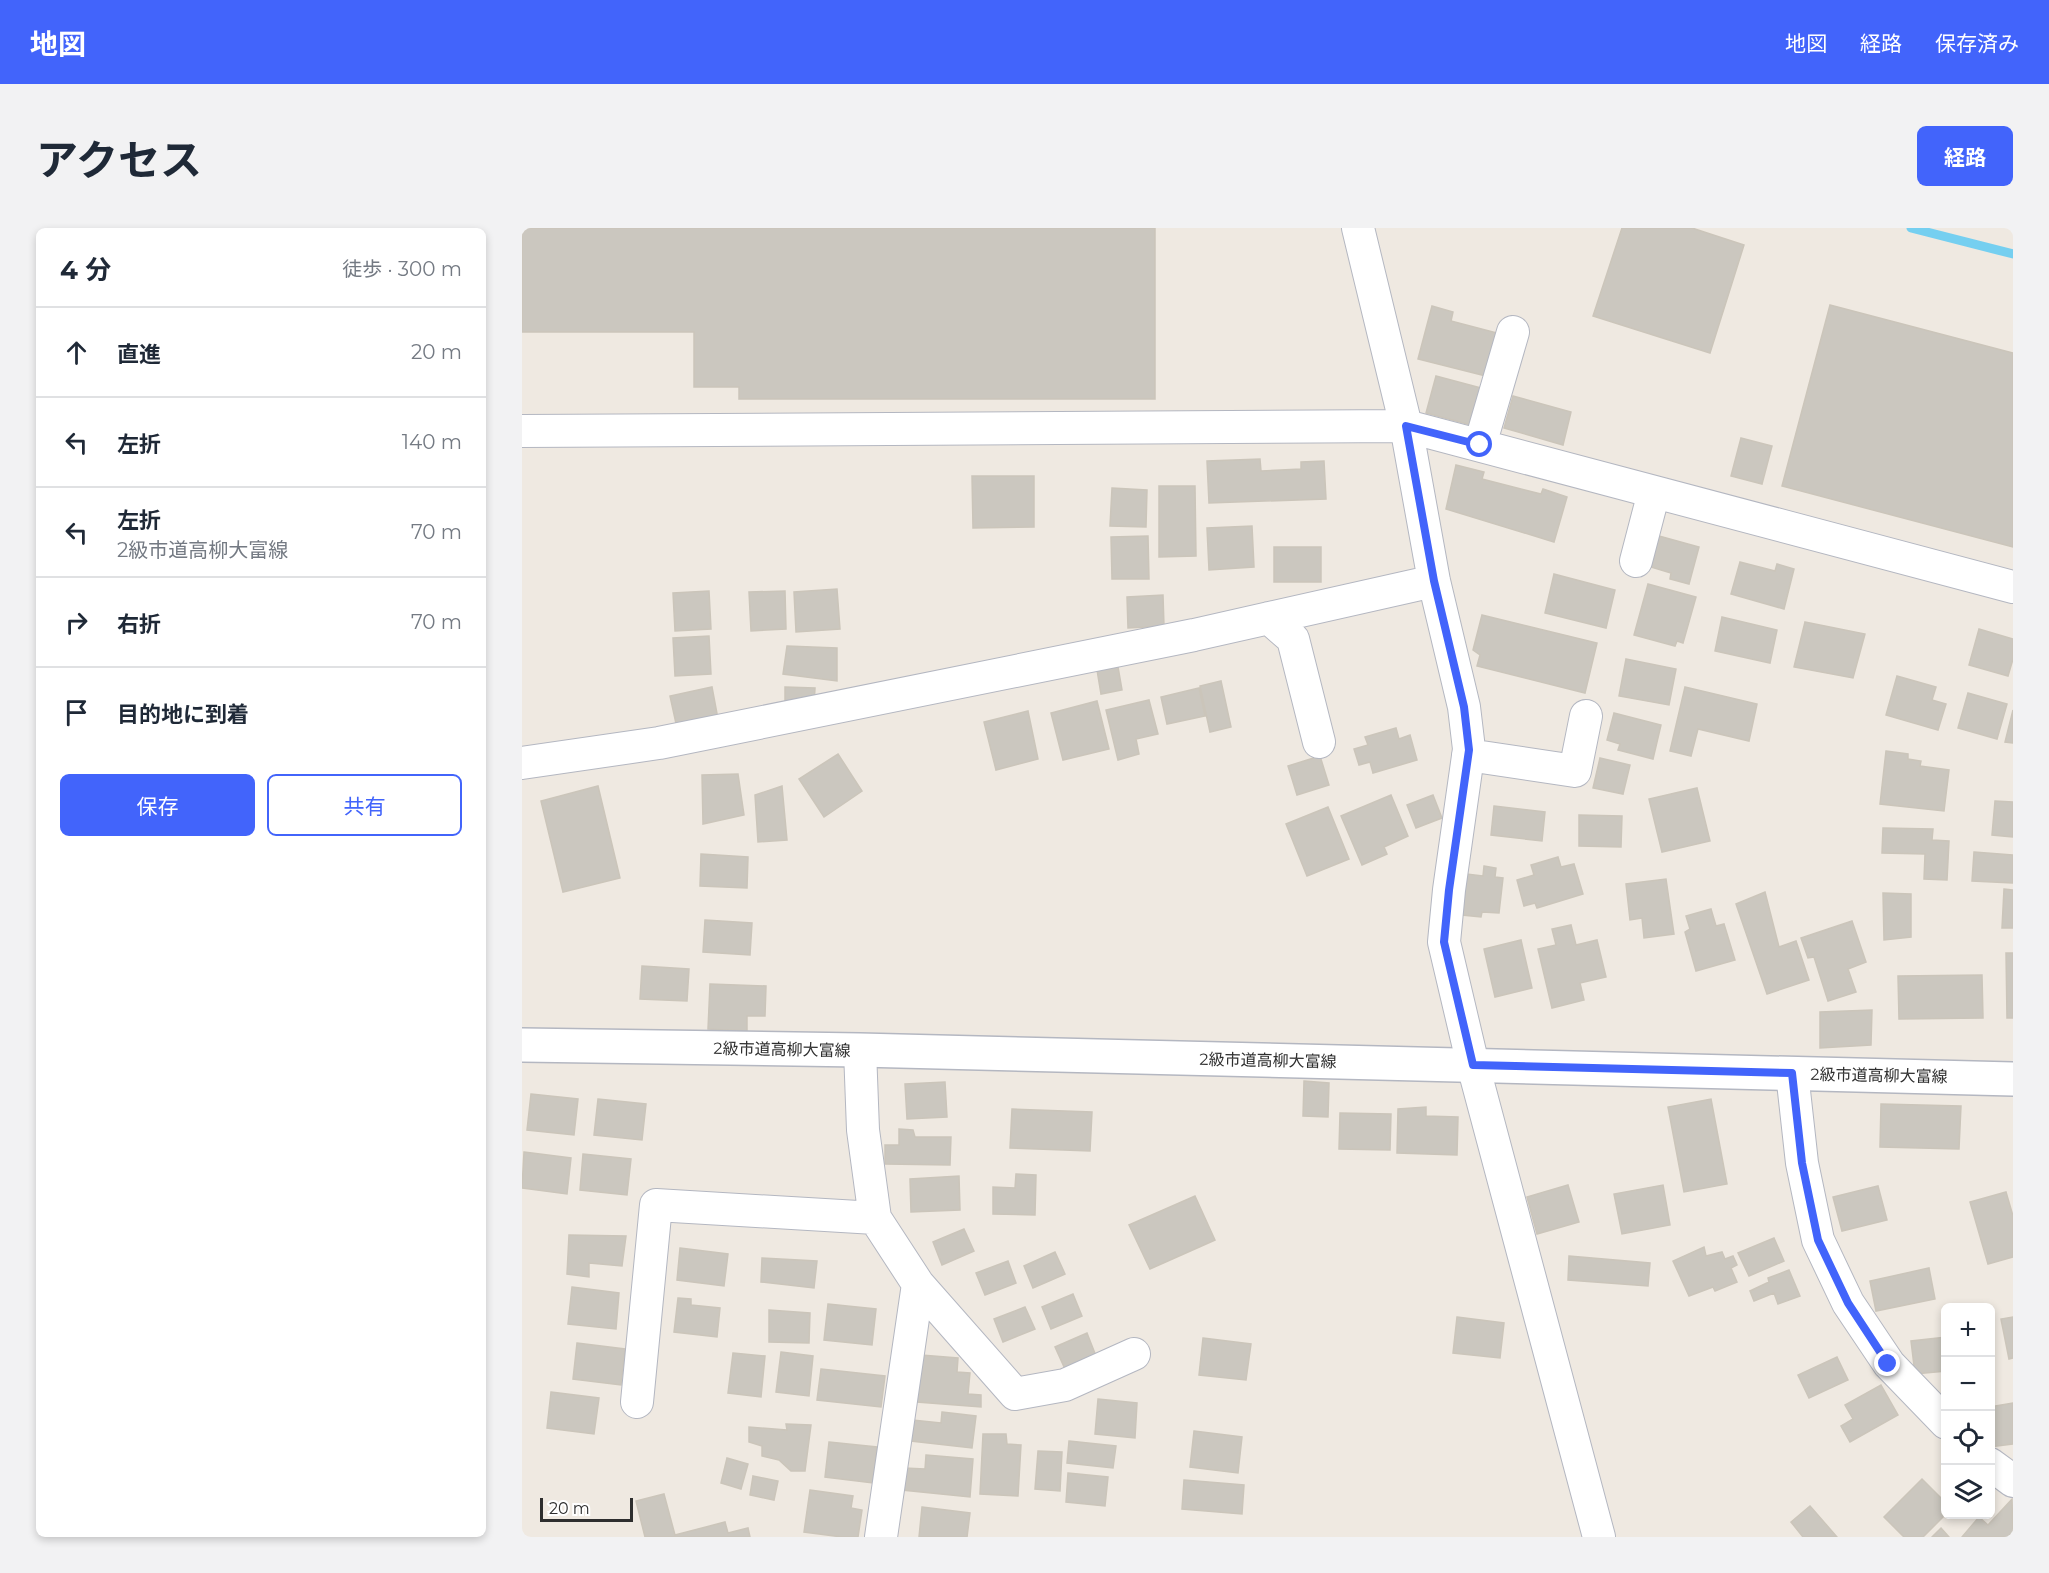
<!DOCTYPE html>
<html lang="ja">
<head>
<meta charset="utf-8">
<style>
	body { margin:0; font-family:Montserrat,"Noto Sans JP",sans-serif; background:#f2f2f3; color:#1f2937 }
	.controls { position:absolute; right:18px; bottom:18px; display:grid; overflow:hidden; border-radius:9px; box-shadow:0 3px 9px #0003 }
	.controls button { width:54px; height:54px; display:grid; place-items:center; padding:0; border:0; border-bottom:2px solid #e0e1e3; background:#fff; color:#1f2937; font:30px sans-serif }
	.scale { position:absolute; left:18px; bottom:15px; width:93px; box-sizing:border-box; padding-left:6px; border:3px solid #2e2e2e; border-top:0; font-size:16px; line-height:21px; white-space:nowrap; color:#2e2e2e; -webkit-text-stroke:4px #fff; paint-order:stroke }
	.stop { position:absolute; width:18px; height:18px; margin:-14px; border:4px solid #4264fb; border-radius:50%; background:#fff }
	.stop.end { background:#4264fb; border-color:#fff; box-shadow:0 2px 6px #0008 }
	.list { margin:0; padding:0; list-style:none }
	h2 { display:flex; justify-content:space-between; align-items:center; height:78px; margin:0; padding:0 24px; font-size:26px }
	h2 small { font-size:20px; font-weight:400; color:#747a83 }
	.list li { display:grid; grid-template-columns:39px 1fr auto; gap:18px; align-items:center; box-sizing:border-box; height:90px; padding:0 24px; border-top:2px solid #e0e1e3 }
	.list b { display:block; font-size:22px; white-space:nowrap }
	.list p { margin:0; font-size:20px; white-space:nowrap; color:#747a83 }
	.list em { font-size:20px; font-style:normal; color:#747a83 }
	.actions { display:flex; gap:12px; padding:18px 24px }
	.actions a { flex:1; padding:14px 0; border:2px solid #4264fb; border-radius:9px; text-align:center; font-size:21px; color:#4264fb }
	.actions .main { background:#4264fb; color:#fff }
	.icon { flex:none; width:33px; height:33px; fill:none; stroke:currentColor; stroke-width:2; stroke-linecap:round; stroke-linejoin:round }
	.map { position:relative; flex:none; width:1491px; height:1309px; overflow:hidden; border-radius:9px }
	header { display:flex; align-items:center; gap:36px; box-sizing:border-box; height:84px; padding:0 30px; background:#4264fb; color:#fff }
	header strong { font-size:28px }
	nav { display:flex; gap:33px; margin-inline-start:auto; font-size:21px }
	.intro { display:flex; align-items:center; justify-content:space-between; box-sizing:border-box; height:144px; padding:0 36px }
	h1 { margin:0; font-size:42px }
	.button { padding:15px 27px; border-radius:9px; background:#4264fb; color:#fff; font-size:21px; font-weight:700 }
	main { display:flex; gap:36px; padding:0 36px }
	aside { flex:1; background:#fff; border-radius:9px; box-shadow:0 3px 9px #0003 }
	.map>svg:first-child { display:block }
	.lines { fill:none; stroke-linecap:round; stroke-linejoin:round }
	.stream { stroke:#75cff0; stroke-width:9 }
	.building { fill:#cbc7bf; stroke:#cbc5ba; stroke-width:1.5 }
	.street-casing { stroke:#b4b7c1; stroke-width:34 }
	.secondary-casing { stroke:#b4b7c1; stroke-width:36 }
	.street { stroke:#fff; stroke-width:32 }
	.secondary { stroke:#fff; stroke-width:33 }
	.route { stroke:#4264fb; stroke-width:8 }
	.labels { text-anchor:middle; stroke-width:4.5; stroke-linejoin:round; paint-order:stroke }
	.street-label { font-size:16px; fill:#2e2e2e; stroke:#fff }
</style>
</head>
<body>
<header>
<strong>地図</strong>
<nav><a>地図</a><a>経路</a><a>保存済み</a></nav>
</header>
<div class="intro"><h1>アクセス</h1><a class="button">経路</a></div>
<main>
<aside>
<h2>4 分<small>徒歩 · 300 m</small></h2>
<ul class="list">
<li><svg class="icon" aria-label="ahead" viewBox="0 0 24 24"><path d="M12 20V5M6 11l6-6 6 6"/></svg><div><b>直進</b></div><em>20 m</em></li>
<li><svg class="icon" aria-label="left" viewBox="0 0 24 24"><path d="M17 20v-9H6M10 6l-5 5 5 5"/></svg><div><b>左折</b></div><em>140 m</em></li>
<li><svg class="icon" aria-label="left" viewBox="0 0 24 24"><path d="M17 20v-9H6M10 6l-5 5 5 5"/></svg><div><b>左折</b><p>2級市道高柳大富線</p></div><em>70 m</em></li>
<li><svg class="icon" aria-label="right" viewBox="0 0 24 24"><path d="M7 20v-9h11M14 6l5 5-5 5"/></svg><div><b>右折</b></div><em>70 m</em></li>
<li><svg class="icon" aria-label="arrive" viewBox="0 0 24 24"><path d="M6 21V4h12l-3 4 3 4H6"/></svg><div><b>目的地に到着</b></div></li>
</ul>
<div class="actions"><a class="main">保存</a><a>共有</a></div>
</aside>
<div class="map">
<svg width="1491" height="1309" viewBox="0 0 1491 1309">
	<rect width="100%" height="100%" fill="#efe9e1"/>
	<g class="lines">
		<path class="stream" d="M1389 0 1491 26"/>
	</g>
	<path class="building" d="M0 0H633V171H217V159H172V104H0Z
		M1100 0H1170L1222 17 1188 125 1071 88Z
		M1308 77 1491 125V319L1260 258Z
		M910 78 931 84 929 93 975 105 964 148 896 131Z
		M914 148 963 161 953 198 904 185Z
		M991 168 1049 184 1041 217 982 200Z
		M1219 210 1250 218 1240 256 1209 248Z
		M738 231 739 243 779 241V234L802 233 804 271 687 275 685 233Z
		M934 237 962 244 960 251 1019 266 1021 261 1045 269 1032 314 924 281Z
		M450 248H512V299L451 300Z
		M637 258H673L674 328 637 329Z
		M590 260 625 262 624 299 588 298Z
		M730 298 732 339 687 342 685 300Z
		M626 308 627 351H590L589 309Z
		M1137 308 1177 319 1167 356 1148 351 1149 345 1129 339Z
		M752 319H799V354H752Z
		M1218 334 1253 343 1255 336 1272 341 1262 381 1209 366Z
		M1032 346 1093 362 1084 400 1023 385Z
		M1126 356 1174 369 1161 415 1155 413 1153 418 1112 407Z
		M315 361 318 401 274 404 272 364Z
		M187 363 189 401 153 403 151 365Z
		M263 363 264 401 229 403 227 364Z
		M641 367 642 398 606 400 605 369Z
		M960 387 1075 415 1063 465 955 438 958 427 951 422Z
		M1200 389 1255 402 1248 435 1193 423Z
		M1283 394 1343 406 1331 450 1272 439Z
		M1457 401 1491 411V431L1486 448 1447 437Z
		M187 408 189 446 153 448 151 410Z
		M265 418 315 420V453L261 446Z
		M1104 431 1154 441 1147 477 1097 468Z
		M596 439 600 462 579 466 575 442Z
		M1375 448 1414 459 1410 472 1424 476 1416 502 1364 487Z
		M699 453 709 499 688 504 678 458Z
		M190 459 196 491 155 500 148 468Z
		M263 459 293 460 292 478 263 477Z
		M1163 459 1235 476 1227 513 1176 501 1169 528 1148 523Z
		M677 460 683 488 645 496 639 469Z
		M1446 465 1485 476 1475 511 1436 500Z
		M627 472 636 506 614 511 617 526 596 532 584 482Z
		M575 473 587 521 541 532 529 485Z
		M1491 482V515L1483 514Z
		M506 483 516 531 474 542 462 494Z
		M1092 485 1139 497 1131 531 1096 522 1098 516 1085 512Z
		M874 500 877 511 888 507 895 532 851 545 848 534 837 537 832 521 846 517 843 509Z
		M1364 523 1386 526V531L1399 533 1398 538 1427 542 1422 583 1358 576Z
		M316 526 340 563 302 589 277 551Z
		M798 528 807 557 775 567 766 538Z
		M1078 530 1108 537 1101 566 1071 560Z
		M216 546 222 587 181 596 180 547Z
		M76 558 98 650 41 664 19 573Z
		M260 558 265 612 236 614 233 567Z
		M1175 560 1188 613 1140 624 1127 571Z
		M869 567 886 608 862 619 865 626 840 637 819 588Z
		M911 567 920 590 894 600 885 577Z
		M1473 573 1491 574V609L1470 607Z
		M972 578 1023 584 1020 613 969 607Z
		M806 579 827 631 785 648 764 596Z
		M1057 587 1100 588 1099 619 1057 618Z
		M1361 600 1411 601 1410 612 1427 613 1425 652 1402 651 1403 626 1360 625Z
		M1452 624 1491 627V655L1450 653Z
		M179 626 226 629 225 660 178 658Z
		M1036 629 1039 639 1052 636 1061 666 1015 680 1013 675 1002 678 995 652 1012 647 1009 637Z
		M962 638 974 640 973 649 981 650 977 685 960 684 959 689 940 687 945 646 961 648Z
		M1144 651 1152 706 1122 710 1120 690 1108 692 1104 656Z
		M1482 661 1491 662V700H1480Z
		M1243 664 1257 719 1274 713 1287 752 1245 766 1214 676Z
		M1361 665 1389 666V709L1362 712Z
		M1189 681 1194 698 1202 696 1213 732 1174 743 1163 704 1168 701 1164 688Z
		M183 692 230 695 228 727 181 724Z
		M1330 693 1344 734 1326 741 1334 764 1306 773 1292 729 1286 730 1279 710Z
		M1049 697 1054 717 1075 712 1084 749 1058 755 1062 772 1030 780 1016 721 1034 717 1030 701Z
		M999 712 1010 760 973 769 962 721Z
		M1484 725H1491V790H1485Z
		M120 738 167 741 165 773 118 771Z
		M1460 747 1461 790 1377 791 1376 748Z
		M188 756 244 758 243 788H225V803L186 801Z
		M1350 782 1349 817 1298 820V784Z
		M782 853 807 855 806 889 781 888Z
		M423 854 425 889 385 891 383 856Z
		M9 866 56 871 52 907 5 902Z
		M76 871 124 876 120 912 72 907Z
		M1189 871 1205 956 1162 964 1146 879Z
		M1359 876 1439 878 1437 921 1358 919Z
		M904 879V888L936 889 935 927 875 925 876 881Z
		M490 881 570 884 568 923 488 920Z
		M818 885 869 886 868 922 817 921Z
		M377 901 391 902 393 909H429L428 937 363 936V917H377Z
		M2 924 49 930 45 966 0 960Z
		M61 926 109 931 105 967 58 962Z
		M494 946 514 947 513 987 471 986V959L493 960Z
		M437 948 438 982 389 984 388 951Z
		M1046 957 1057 994 1015 1006 1005 969Z
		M1141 957 1148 997 1100 1006 1092 966Z
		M1356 958 1365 992 1320 1003 1311 969Z
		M1484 964 1491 988V1029L1466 1036 1448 974Z
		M673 968 693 1012 628 1041 607 997Z
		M442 1001 452 1023 420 1037 411 1014Z
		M47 1007 104 1008 100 1038 67 1035V1049L45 1046Z
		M1252 1010 1262 1033 1227 1048 1216 1025Z
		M1182 1019 1184 1028 1200 1024 1203 1031 1211 1028 1215 1037 1209 1040 1215 1054 1193 1063 1191 1059 1167 1068 1151 1033Z
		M158 1020 206 1026 202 1058 155 1052Z
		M533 1024 543 1046 511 1060 502 1038Z
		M1047 1028 1128 1035 1126 1058 1046 1052Z
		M240 1030 295 1033 292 1060 239 1054Z
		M486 1033 494 1055 463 1067 454 1045Z
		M1407 1040 1413 1071 1354 1083 1348 1053Z
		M1267 1042 1278 1068 1256 1076 1252 1065 1232 1073 1228 1063 1247 1054 1246 1050Z
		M50 1059 97 1065 94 1101 46 1096Z
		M551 1066 560 1088 529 1101 520 1079Z
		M156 1070 169 1071V1077L198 1080 195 1109 152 1104Z
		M306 1076 354 1081 350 1117 302 1112Z
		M503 1079 513 1101 481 1114 472 1091Z
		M247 1082 288 1085 287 1115 247 1114Z
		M935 1089 982 1095 978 1130 931 1125Z
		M1491 1089V1130L1487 1131 1479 1091Z
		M565 1105 574 1128 543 1141 533 1119Z
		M1424 1109V1143L1393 1146 1389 1113Z
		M681 1110 729 1116 724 1152 677 1147Z
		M55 1115 103 1121 99 1157 51 1151Z
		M259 1124 291 1128 287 1168 254 1164Z
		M211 1125 243 1128 239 1169 206 1165Z
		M399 1127 436 1130 435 1144 448 1145 446 1166 459 1167V1179L395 1174Z
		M1315 1129 1326 1152 1287 1170 1276 1147Z
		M299 1141 363 1148 359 1179 295 1172Z
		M1359 1157 1376 1187 1328 1214 1319 1198 1331 1191 1323 1177Z
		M29 1164 77 1170 72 1206 25 1200Z
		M576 1171 615 1175 613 1210 573 1206Z
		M1491 1175V1216L1468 1219V1179Z
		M420 1184 454 1188 450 1220 389 1213 391 1192 419 1195Z
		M264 1196 289 1197 283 1243H269L257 1232 240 1228V1218L227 1214V1199L265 1202Z
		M672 1203 720 1209 716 1245 668 1239Z
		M461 1206H484L485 1216 499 1217 496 1268 458 1266Z
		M547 1213 594 1218 591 1240 545 1235Z
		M307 1214 355 1219 351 1255 303 1249Z
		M516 1223 540 1224 538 1263 513 1261Z
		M404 1227 451 1231 448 1269 380 1262 383 1240 403 1241Z
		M205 1230 226 1236 219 1261 199 1255Z
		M546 1245 586 1249 583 1278 544 1274Z
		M231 1248 256 1253 252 1272 228 1267Z
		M1400 1251 1424 1275V1286L1401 1309H1382L1362 1289Z
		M662 1252 722 1257 720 1286 660 1281Z
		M288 1262 331 1268 329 1280 340 1282 336 1309H320L282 1304Z
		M142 1266 153 1307 203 1294 206 1305 226 1300 228 1309H123L114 1273Z
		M1490 1271 1491 1309H1440L1457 1289 1466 1297Z
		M1288 1278 1315 1309H1281L1269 1294Z
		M400 1279 448 1285 445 1309H397Z
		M1419 1300 1427 1309H1410Z"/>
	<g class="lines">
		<g class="street-casing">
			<path id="street" d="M836 0 884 198 912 353 942 479 947 521 927 662 922 714 951 837 1077 1309
				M0 203 884 198 1491 359
				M958 217 991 104
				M1114 333 1132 264
				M747 390 771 411 797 514
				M946 527 1053 543 1064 488
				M0 535 137 515 672 407 912 353
				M338 822 341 902 353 990 396 1056 359 1309
				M1270 845 1280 935 1296 1012 1326 1075 1367 1136 1424 1195
				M396 1056 493 1166 543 1157 612 1126
				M115 1174 134 977 353 990
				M1468 1236 1491 1253"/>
		</g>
		<g class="secondary-casing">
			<path id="secondary" d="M0 817 338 822 1491 851"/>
		</g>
		<use href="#street" class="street"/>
		<use href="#secondary" class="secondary"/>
	</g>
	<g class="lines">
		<path class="route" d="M958 217 884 198 912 353 942 479 947 522 927 662 922 714 951 837 1270 845 1280 935 1296 1012 1326 1075 1366 1136"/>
	</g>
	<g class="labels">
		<g class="street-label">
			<text transform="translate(260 821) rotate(1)" y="6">2級市道高柳大富線</text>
			<text transform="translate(746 832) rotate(1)" y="6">2級市道高柳大富線</text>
			<text transform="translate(1357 847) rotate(1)" y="6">2級市道高柳大富線</text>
		</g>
	</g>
</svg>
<div class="controls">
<button>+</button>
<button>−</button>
<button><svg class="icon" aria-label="locate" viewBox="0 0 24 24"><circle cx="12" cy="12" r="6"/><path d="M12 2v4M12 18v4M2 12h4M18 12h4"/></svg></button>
<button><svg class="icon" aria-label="layers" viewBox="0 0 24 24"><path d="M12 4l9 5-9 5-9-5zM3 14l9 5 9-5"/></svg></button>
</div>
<div class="scale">20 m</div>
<div class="stop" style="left:958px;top:217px"></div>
<div class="stop end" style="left:1366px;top:1136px"></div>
</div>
</main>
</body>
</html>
